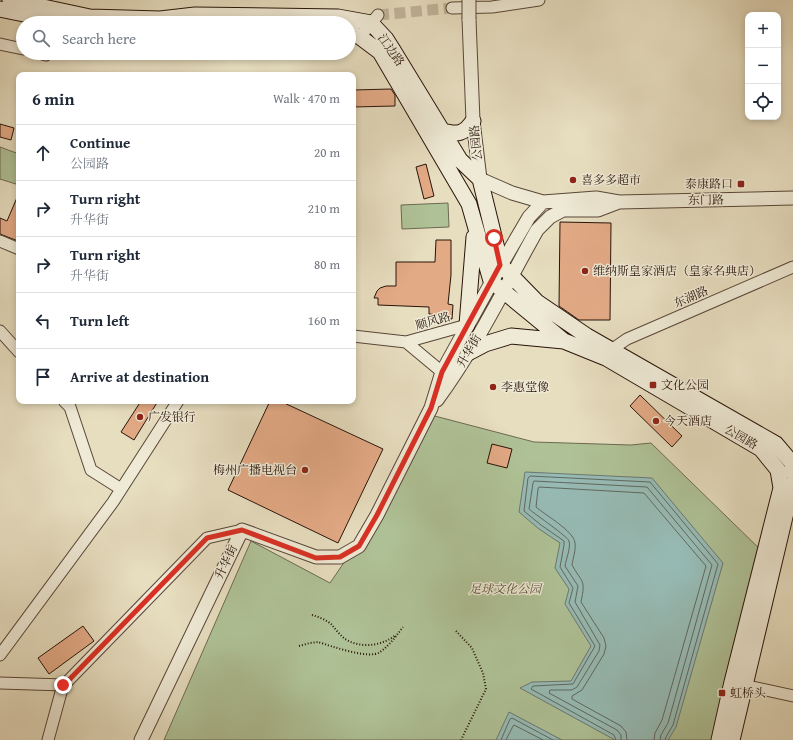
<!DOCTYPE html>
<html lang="en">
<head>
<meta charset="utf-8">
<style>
	body { margin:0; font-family:"Gentium Book Plus","Noto Serif SC",serif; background:#f2f2f3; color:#1f2937 }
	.controls { position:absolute; right:12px; top:12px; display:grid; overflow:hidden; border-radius:8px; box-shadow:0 2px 6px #0003 }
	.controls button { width:36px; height:36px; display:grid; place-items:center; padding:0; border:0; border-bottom:1px solid #e0e1e3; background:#fff; color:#1f2937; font:20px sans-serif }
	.stop { position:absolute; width:12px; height:12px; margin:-9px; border:3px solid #d93025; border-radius:50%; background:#fff }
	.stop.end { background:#d93025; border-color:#fff; box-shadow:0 1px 4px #0008 }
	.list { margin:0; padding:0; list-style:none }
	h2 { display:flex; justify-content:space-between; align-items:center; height:52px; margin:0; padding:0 16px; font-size:17px }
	h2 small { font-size:13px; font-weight:400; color:#747a83 }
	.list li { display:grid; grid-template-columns:26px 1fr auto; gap:12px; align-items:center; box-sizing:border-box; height:56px; padding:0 16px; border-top:1px solid #e0e1e3 }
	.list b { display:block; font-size:15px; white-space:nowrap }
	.list p { margin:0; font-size:13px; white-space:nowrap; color:#747a83 }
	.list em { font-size:13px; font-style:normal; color:#747a83 }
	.icon { flex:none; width:22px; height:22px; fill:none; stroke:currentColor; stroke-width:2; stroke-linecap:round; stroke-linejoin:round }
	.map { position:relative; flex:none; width:793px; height:740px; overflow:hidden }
	.search { position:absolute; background:#fff; box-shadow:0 2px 6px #0003; left:16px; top:16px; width:340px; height:44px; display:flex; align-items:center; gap:10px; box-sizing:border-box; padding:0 14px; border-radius:22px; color:#747a83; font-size:15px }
	.panel { position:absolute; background:#fff; box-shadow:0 2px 6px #0003; left:16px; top:72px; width:340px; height:332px; border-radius:8px }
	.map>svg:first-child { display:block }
	.green { fill:#afc297; stroke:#6c6a50 }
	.water { fill:#97bcb6; stroke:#6b7871 }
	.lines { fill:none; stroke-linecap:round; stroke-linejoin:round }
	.shore { stroke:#606860; stroke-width:1 }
	.building { fill:#e3aa86; stroke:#281309 }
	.minor-tunnel { stroke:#c1b59b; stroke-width:11; stroke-dasharray:11 5.5; stroke-linecap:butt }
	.minor-casing { stroke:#584637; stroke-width:13 }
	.tertiary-casing { stroke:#584637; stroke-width:15 }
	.secondary-casing { stroke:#281309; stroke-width:17 }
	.path { stroke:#281309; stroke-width:2; stroke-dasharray:1 2; stroke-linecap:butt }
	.minor { stroke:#efead6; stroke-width:11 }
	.tertiary { stroke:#efead6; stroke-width:13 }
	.secondary { stroke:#efead6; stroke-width:15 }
	.tertiary-bridge-casing { stroke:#584637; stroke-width:15; stroke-linecap:butt }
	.tertiary-bridge { stroke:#efead6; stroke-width:13 }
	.route { stroke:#d93025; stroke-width:5 }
	.poi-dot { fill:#8f2418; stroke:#efead6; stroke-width:1.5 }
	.labels { text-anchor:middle; stroke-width:3; stroke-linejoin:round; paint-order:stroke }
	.street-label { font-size:12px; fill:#281309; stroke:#efead6 }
	.poi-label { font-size:12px; fill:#281309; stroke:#efead6; text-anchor:start }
	.park-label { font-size:12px; font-style:italic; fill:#57503b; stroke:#efead6 }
</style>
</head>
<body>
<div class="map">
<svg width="793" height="740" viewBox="0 0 793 740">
	<rect width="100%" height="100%" fill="#e7dec0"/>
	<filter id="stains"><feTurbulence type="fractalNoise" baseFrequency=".005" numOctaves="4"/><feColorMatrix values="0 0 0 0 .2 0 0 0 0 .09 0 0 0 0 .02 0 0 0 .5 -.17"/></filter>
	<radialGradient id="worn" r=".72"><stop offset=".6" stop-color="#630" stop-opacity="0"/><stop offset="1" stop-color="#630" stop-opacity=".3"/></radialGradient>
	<path class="green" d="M0 147 19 154V185L0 179Z
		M448 203 449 227 402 229 401 205Z
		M427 414 534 442 631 445 651 443 767 556 722 740H164L251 541 330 583 371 523Z"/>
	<path class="water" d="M525 472 652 478 723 563 676 727 668 740H615L520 688 532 682 571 681 591 646 565 604 569 589 555 568 560 543 539 529 519 512Z
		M509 712 562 740H496Z"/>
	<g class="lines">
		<path class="shore" d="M501 740 510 719 512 718 553 740
			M506 740 513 726 514 725 543 740
			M616 740 614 735 531 689 533 686 573 684 595 646 569 603 573 588 560 567 564 545V541L541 525 524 511 528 478 530 476 650 482 718 564 673 725 666 737 665 740
			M621 740V735L617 730 549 693 550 690H572L577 687 599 651 600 645 575 602 578 586 565 566C566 559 571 548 569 541 567 536 536 515 529 509L533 483 534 481 647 487 712 565 668 723 661 735 660 740
			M627 740 626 732 621 726 572 699V696L582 690 604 654 606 646 604 638 581 602C586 579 582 583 572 565 573 558 576 550 575 543 574 531 545 515 536 507L538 489 539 487 644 493 706 566 662 720 655 733 654 740"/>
	</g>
	<path class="building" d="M391 89 395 95V106L353 107V90Z
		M0 124 14 128 11 140 0 137Z
		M426 164 434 196 424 199 416 167Z
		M19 193V238L18 241 0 234V218L7 221Z
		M560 222 611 223 610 320H579L559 306Z
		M436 240H451V275L448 304 453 305 452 319 439 318V315L429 314V307L378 305V298H374L377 291 380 288 386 286H396V262H435Z
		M640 395 682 436 672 447 630 406Z
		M141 401H158L134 440 121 432Z
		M270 401H280L383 449 338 543 228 490Z
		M492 444 512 449 507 468 487 463Z
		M83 626 94 641 49 674 38 658Z"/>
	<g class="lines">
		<path class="minor-tunnel" d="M378 15 452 8"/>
		<g class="minor-casing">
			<path id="minor" d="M452 8 492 7 539 0
				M360 37 378 15
				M0 44 23 49
				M39 53 46 55
				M0 241 19 249
				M0 331 19 352
				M353 336 406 342 467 325
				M406 342 442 372
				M608 355 611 350 627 339 793 267
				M64 401 70 407 91 470 121 489
				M0 655 113 502 178 401
				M0 683 64 685 207 538 242 530
				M739 684 793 696
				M48 740 63 685"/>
		</g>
		<g class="tertiary-casing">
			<path id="tertiary" d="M469 19 473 121 480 179 512 193 543 202 596 198 619 202 793 198
				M437 400C476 347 505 287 537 230L550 217 563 210H598L619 202
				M141 740 242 530 316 557H340L359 546 377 515 431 408 442 372 501 265 529 217 543 202"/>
		</g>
		<g class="secondary-casing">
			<path id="secondary" d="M10 0 90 17 160 19 195 15 338 17 371 23 386 39 393 50 460 160 480 179 501 265 537 302 587 336 776 444 792 463 793 473
				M0 9 68 23
				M349 33 360 37 380 52 469 204 491 281 564 341 606 358 761 449 778 470 781 488 732 682 719 740
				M442 131C458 135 464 134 473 121
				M467 325 474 237
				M468 353 485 344 511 336 564 341
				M732 740 793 483"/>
		</g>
		<path class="path" d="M312 615C319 617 327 620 332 625 336 630 340 635 345 639 362 649 381 646 396 635
			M456 631 472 648 483 673 486 689 461 740
			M299 646 310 643 318 642C331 646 370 660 380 652 390 645 396 636 403 627"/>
		<use href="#minor" class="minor"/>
		<use href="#tertiary" class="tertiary"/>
		<use href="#secondary" class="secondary"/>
		<g class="tertiary-bridge-casing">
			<path id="tertiary-bridge" d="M469 0V19"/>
		</g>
		<use href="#tertiary-bridge" class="tertiary-bridge"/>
	</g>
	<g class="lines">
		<path class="route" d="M63 685H64L207 538 242 530 316 558 340 557 359 546 377 515 431 408 442 372 500 265 494 238"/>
	</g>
	<g class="poi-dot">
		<circle cx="573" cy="180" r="4"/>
		<rect x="737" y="180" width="8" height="8" rx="2"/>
		<circle cx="585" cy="271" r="4"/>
		<rect x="649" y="381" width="8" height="8" rx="2"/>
		<circle cx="493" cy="387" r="4"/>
		<circle cx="140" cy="417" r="4"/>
		<circle cx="656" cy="421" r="4"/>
		<circle cx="305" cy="470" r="4"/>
		<rect x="718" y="689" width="8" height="8" rx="2"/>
	</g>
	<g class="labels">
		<g class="street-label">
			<text transform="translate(391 50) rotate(55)" y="4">江边路</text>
			<text transform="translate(476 143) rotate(-96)" y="4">公园路</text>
			<text transform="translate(706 200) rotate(-1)" y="4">东门路</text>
			<text transform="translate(691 297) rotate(-23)" y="4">东湖路</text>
			<text transform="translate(433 321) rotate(-16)" y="4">顺风路</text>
			<text transform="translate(469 351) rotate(-60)" y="4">升华街</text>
			<text transform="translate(741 437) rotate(30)" y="4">公园路</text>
			<text transform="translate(226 562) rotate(-64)" y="4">升华街</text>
		</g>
		<g class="poi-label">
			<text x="581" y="184">喜多多超市</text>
			<text x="733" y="188" text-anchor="end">泰康路口</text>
			<text x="593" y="275">维纳斯皇家酒店（皇家名典店）</text>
			<text x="661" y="389">文化公园</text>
			<text x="501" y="391">李惠堂像</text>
			<text x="148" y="421">广发银行</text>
			<text x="664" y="425">今天酒店</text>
			<text x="297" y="474" text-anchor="end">梅州广播电视台</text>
			<text x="730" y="697">虹桥头</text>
		</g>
		<g class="park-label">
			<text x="505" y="593">足球文化公园</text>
		</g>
	</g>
	<rect width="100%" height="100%" filter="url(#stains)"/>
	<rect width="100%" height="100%" fill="url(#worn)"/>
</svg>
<div class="controls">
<button>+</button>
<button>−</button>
<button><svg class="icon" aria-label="locate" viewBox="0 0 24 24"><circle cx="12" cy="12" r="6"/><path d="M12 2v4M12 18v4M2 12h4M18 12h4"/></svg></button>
</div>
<div class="stop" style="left:494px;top:238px"></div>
<div class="stop end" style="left:63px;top:685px"></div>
<div class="search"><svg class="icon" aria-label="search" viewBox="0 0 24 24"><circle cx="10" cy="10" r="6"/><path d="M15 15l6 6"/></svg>Search here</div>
<section class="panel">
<h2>6 min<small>Walk · 470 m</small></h2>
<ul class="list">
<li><svg class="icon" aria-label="ahead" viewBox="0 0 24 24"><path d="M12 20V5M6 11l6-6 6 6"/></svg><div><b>Continue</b><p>公园路</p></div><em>20 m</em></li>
<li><svg class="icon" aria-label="right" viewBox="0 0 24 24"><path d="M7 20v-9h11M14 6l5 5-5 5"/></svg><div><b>Turn right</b><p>升华街</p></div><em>210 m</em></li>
<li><svg class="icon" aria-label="right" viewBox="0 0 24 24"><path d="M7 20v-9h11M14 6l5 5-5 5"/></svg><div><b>Turn right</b><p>升华街</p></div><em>80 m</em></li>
<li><svg class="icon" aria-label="left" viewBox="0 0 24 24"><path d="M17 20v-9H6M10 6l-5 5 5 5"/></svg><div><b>Turn left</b></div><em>160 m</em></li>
<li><svg class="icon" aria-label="arrive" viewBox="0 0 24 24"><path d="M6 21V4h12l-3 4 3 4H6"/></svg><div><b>Arrive at destination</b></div></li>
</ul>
</section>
</div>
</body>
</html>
